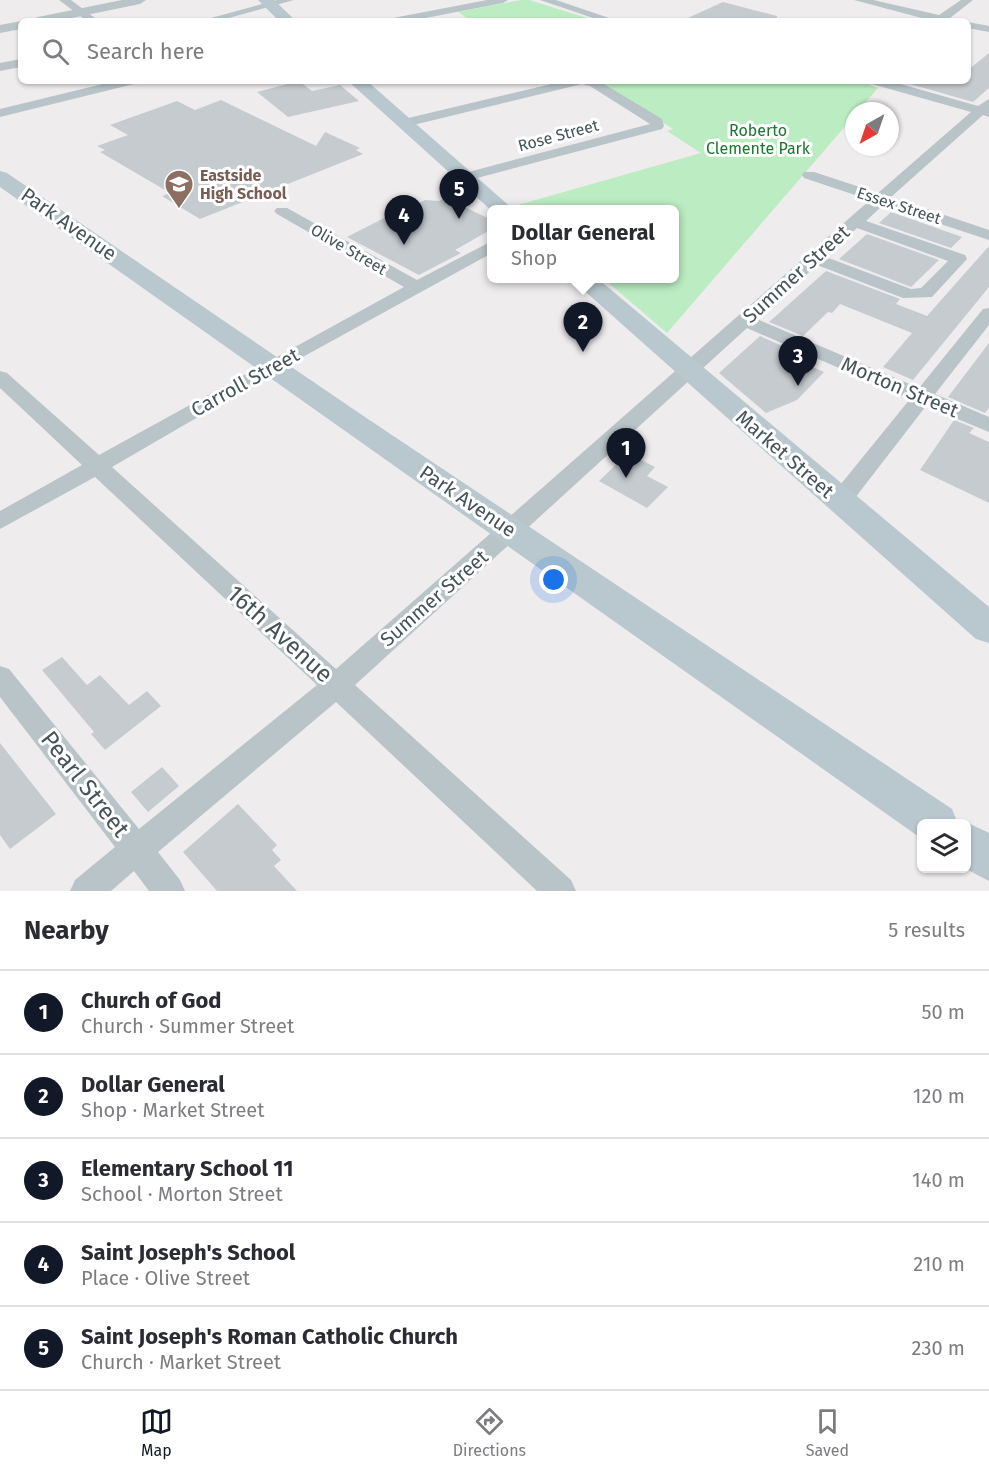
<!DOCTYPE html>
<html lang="en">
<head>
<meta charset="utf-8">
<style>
	body { margin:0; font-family:"Fira Sans",sans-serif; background:#f2f2f3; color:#2b2b33 }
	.controls { position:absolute; right:18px; bottom:18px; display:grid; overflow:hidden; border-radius:9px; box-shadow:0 2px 4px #0004 }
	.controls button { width:54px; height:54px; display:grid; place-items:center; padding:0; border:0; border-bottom:2px solid #e1e1e2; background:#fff; color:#2b2b33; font:30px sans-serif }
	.compass { position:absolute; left:845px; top:102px; width:54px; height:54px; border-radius:50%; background:#fff; box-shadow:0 2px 4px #0004; rotate:220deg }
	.you { position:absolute; left:554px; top:580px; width:21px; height:21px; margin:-15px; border:4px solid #fff; border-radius:50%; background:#1a73e8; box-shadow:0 0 0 9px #1a73e833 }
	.badge { display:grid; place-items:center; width:39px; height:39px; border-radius:50%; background:#111827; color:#fff; font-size:20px; font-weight:700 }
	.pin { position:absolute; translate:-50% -50px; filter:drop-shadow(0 2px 3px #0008) }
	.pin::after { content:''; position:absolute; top:32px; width:21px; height:18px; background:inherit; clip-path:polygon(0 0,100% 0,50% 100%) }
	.popup { position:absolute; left:487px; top:205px; width:192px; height:78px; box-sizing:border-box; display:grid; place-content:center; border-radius:9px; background:#fff; filter:drop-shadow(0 2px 4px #0005); font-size:20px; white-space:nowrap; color:#7c7c81 }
	.popup b { font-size:22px; color:#2b2b33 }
	.popup::after { content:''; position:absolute; left:50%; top:100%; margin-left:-12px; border:12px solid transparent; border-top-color:#fff }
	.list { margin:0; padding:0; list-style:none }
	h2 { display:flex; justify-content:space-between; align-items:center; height:78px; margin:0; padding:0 24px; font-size:26px }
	h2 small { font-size:20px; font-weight:400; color:#7c7c81 }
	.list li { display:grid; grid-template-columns:39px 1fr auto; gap:18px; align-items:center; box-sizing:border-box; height:84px; padding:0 24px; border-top:2px solid #e1e1e2 }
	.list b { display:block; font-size:22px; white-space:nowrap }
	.list p { margin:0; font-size:20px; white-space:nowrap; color:#7c7c81 }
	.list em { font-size:20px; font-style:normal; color:#7c7c81 }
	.icon { flex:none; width:33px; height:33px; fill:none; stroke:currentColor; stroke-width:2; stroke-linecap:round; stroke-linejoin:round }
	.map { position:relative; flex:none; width:989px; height:891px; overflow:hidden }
	.search { position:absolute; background:#fff; box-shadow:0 2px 4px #0004; left:18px; right:18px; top:18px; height:66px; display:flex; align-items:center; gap:15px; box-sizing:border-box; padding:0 21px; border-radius:9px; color:#7c7c81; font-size:22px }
	.sheet { height:498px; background:#fff }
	nav { display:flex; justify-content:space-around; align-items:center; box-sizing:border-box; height:84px; border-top:2px solid #e1e1e2; background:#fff; font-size:16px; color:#7c7c81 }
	nav a { display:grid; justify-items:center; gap:3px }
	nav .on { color:#111827 }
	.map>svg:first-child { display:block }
	.green { fill:#bbecc2 }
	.building { fill:#c6cbcf }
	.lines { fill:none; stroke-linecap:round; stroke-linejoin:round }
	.minor { fill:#b8c4c8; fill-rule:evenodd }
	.tertiary { fill:#b8c4c8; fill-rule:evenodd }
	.secondary { fill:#b8c8ce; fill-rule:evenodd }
	.labels { text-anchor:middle; stroke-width:6; stroke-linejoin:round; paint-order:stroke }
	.far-park-label { font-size:16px; fill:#1a7631; stroke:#fff }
	.far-street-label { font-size:16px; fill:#455458; stroke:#fff }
	.far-education-label { font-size:16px; font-weight:bold; fill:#785e54; stroke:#fff; text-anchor:start }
	.street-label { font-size:20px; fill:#455458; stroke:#fff }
	.near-street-label { font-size:24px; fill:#455458; stroke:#fff }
</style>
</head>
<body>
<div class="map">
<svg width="989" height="891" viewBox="0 0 989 891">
	<rect width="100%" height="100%" fill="#efeced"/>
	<path class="green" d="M521 0H529L597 21H471L458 12Z
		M598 81H869L870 85 878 88 858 111H854V116L667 333 604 279 674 278V210H523L518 205 701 153 667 131 673 129Z"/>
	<path class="building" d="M723 2 777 16V21H681Z
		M989 53V88L973 102 903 82 968 81V70Z
		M299 81 312 91 340 85 359 101 288 117 257 92Z
		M221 100 316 146 325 132 360 148 356 150 363 154 200 219 162 196 170 193 100 152 105 150 97 146 128 135 110 125 177 101 195 110Z
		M445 198 492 220V229L455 250 461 253 419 275 347 237 388 216 400 222 417 214 419 203 425 200 439 201Z
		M891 212 962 237 951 248 879 223Z
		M867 234 939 260 911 287 839 259Z
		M989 246V287L913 380 883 367 912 333 840 304 832 313 828 312 803 336 769 322 826 271 900 299 896 304 927 316Z
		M760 336 789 349 783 354 824 372 797 400 766 413 719 373Z
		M989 343V408L985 413 948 397Z
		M954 420 974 428 969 433 989 442V503L920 470Z
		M628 453 655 467 647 476 668 487 647 508 599 481Z
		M62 657 87 685 100 675 129 705 147 691 161 706 105 750 91 734 94 732 42 670Z
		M0 743 56 814 10 849 0 835Z
		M162 767 179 786 148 812 131 792Z
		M238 804 277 845 272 850 281 860 274 866 297 891H217L183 852Z"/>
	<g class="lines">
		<path class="minor" d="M59 0H71L99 21H87Z
			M277 0H294L218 21H200Z
			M487 0H508L503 3 410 21H388L393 18Z
			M540 0H556L618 21H602Z
			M854 0H873L939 15 961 0H973L950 18 956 21H933Z
			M968 22 989 26V32L968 28Z
			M21 59V67L0 71V63Z
			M115 81H136L134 84 0 117V109Z
			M564 81H599L662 119 664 126 662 129 466 181 459 177 461 174 650 124 590 86 582 84 405 127 398 123 400 120Z
			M870 81H890L978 106 989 99V117L983 115 891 197 989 230V240L883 205 866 221 965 255 967 259 932 297 903 298 817 265 757 319 919 388 983 309 989 308V325L935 394 989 417V432L926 406 848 507 840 509 832 507 829 501 832 495 910 399 747 328 355 685 571 880 576 891H537L336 702 158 852 180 880 185 891H149L134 871 111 891H70L75 880 115 847 0 697V666L9 669 139 829 317 685 95 477 0 529V511L82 465 0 388V371L7 373 99 455 404 287 277 214 274 211 277 208H287L417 280 492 241V253L279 370 112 467 336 669 870 200 804 178 802 175 804 172H814L878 193 971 112 872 84ZM857 228 948 261 921 288 911 289 826 257Z"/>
		<path class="tertiary" d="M122 0H146L140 4 57 21H31L38 17Z
			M21 21V29L0 33V25Z"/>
		<path class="secondary" d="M258 0H274L296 21H279Z
			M348 81H367L514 210 492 211Z
			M0 171 7 173 362 415 952 809 958 824H922V839L0 187Z
			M570 278H597L989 607V643L976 639Z
			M966 822 989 833V881L964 868H966V824H963Z"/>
	</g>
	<defs>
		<g id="school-pin" transform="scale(1.5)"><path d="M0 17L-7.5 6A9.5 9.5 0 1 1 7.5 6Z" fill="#8d6e63" stroke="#fff"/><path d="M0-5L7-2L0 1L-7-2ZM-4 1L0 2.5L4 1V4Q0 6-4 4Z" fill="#fff"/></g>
	</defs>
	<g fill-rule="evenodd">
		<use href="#school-pin" x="179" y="184"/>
	</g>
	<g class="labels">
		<g class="far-park-label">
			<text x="758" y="136">Roberto<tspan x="758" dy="18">Clemente Park</tspan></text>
		</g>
		<g class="far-street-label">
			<text transform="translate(558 135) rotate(-15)" y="6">Rose Street</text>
			<text transform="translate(899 205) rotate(18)" y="6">Essex Street</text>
			<text transform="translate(349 249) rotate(30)" y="6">Olive Street</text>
		</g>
		<g class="far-education-label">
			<text x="200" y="181">Eastside<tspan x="200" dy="18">High School</tspan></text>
		</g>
		<g class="street-label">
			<text transform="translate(69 224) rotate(35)" y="7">Park Avenue</text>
			<text transform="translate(796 274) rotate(-42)" y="7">Summer Street</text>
			<text transform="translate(245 382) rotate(-29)" y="7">Carroll Street</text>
			<text transform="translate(900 387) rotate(23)" y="7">Morton Street</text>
			<text transform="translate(785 454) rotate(41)" y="7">Market Street</text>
			<text transform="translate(468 501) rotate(34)" y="7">Park Avenue</text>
			<text transform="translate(434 598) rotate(-41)" y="7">Summer Street</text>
		</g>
		<g class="near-street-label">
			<text transform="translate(280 634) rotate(42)" y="8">16th Avenue</text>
			<text transform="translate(85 784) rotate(52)" y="8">Pearl Street</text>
		</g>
	</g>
</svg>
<div class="controls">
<button><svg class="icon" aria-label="layers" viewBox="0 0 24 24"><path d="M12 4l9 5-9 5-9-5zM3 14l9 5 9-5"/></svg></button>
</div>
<svg class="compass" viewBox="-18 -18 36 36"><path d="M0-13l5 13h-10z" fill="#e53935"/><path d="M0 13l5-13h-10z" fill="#7c7c81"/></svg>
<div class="you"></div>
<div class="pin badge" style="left:626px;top:478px">1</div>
<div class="pin badge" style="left:583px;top:352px">2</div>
<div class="popup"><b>Dollar General</b>Shop</div>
<div class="pin badge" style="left:798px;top:386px">3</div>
<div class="pin badge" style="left:404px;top:245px">4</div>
<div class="pin badge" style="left:459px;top:219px">5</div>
<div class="search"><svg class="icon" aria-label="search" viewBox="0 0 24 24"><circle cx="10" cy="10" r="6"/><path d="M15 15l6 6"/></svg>Search here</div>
</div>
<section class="sheet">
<h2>Nearby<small>5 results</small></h2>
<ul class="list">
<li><span class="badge">1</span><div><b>Church of God</b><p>Church · Summer Street</p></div><em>50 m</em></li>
<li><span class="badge">2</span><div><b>Dollar General</b><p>Shop · Market Street</p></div><em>120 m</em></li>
<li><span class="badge">3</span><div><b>Elementary School 11</b><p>School · Morton Street</p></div><em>140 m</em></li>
<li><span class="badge">4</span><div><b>Saint Joseph's School</b><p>Place · Olive Street</p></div><em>210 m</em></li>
<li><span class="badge">5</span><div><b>Saint Joseph's Roman Catholic Church</b><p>Church · Market Street</p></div><em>230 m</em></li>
</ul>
</section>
<nav>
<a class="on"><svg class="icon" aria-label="map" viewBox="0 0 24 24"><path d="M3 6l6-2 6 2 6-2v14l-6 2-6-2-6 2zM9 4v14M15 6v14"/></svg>Map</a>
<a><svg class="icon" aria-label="directions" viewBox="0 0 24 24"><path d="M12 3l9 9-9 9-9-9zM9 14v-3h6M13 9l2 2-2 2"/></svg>Directions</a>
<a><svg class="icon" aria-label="saved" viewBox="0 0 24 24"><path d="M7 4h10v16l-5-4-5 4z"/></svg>Saved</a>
</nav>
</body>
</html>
